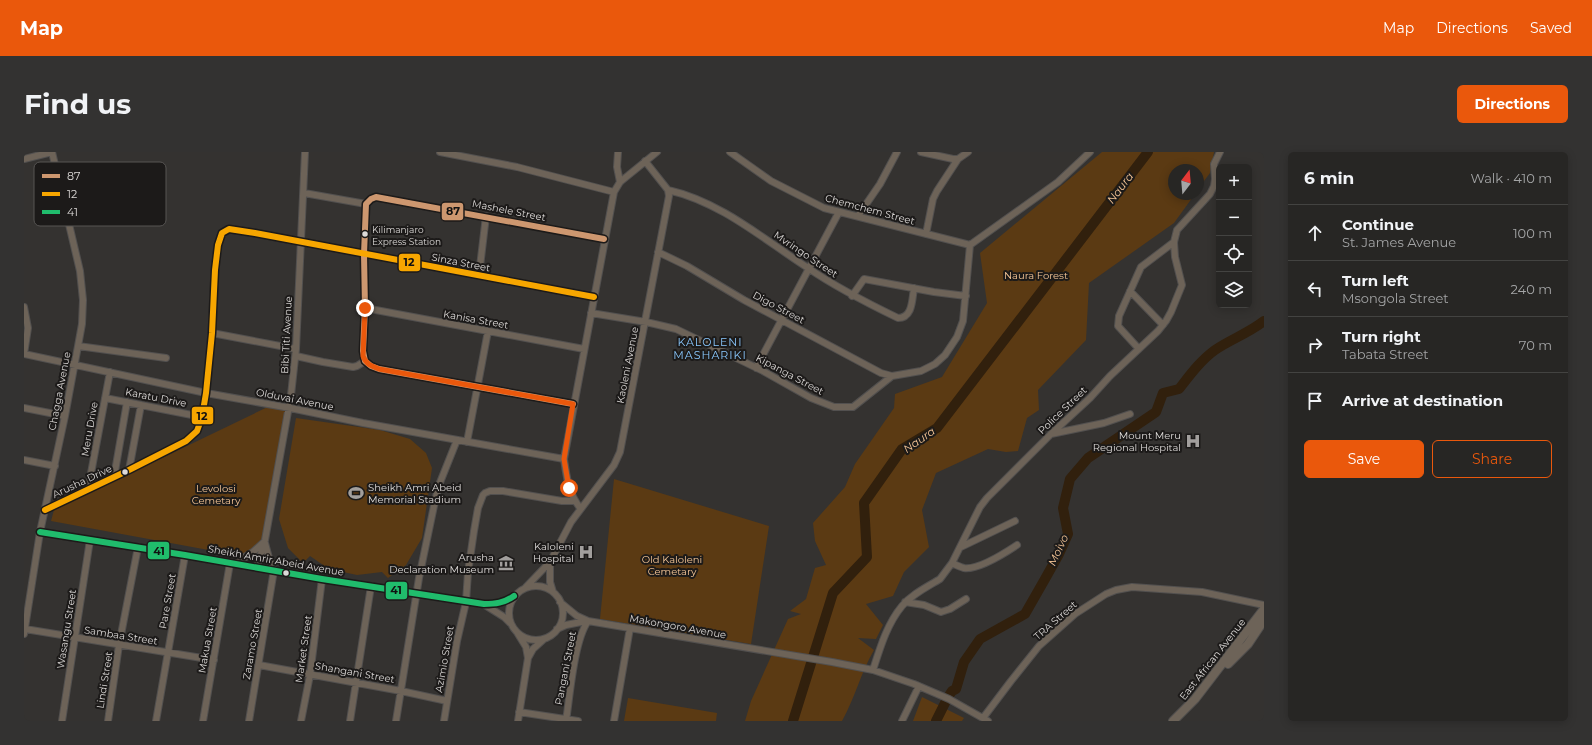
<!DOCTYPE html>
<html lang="en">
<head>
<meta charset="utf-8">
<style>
	body { margin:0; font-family:Montserrat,sans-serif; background:#333231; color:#f1f3f6 }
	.controls { position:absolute; right:12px; top:12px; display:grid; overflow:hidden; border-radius:6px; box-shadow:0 2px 10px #0003 }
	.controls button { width:36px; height:36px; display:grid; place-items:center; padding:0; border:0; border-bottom:1px solid #434341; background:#272624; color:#f1f3f6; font:20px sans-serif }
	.compass { position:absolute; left:1144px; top:12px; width:36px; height:36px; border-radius:50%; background:#272624; box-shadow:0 2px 10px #0003; rotate:16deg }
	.stop { position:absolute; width:12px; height:12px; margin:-9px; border:3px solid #ea580c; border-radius:50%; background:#fff }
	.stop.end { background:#ea580c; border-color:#fff; box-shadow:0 1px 4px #0008 }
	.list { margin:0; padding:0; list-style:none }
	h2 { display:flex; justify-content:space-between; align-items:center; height:52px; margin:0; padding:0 16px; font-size:17px }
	h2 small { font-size:13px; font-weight:400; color:#a4a5a6 }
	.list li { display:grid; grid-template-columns:26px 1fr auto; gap:12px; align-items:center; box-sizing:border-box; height:56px; padding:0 16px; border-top:1px solid #434341 }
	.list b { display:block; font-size:15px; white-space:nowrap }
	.list p { margin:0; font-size:13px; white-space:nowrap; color:#a4a5a6 }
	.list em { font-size:13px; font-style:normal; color:#a4a5a6 }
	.actions { display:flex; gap:8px; padding:12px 16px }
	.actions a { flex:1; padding:9px 0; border:1px solid #ea580c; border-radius:6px; text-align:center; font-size:14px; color:#ea580c }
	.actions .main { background:#ea580c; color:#fff }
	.icon { flex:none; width:22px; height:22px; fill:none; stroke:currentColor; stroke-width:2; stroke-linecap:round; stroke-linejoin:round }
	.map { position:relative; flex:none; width:1240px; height:569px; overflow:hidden; border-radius:6px }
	header { display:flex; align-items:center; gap:24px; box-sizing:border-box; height:56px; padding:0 20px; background:#ea580c; color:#fff }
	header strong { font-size:19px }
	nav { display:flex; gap:22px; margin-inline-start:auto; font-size:14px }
	.intro { display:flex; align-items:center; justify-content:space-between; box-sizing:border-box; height:96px; padding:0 24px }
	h1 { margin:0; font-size:28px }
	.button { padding:10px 18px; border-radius:6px; background:#ea580c; color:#fff; font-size:14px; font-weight:700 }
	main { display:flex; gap:24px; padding:0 24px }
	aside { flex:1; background:#272624; border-radius:6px; box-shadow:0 2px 10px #0003 }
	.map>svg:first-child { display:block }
	.green { fill:#5b3a13 }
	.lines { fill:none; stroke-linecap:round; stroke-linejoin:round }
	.river { stroke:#31200d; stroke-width:10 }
	.minor-casing { stroke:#52504f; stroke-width:8 }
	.tertiary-casing { stroke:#52504f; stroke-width:10 }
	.minor { stroke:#6d6358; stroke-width:6 }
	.tertiary { stroke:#6d6358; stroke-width:8 }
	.bus-1-casing { stroke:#1c1a19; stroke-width:9 }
	.bus-2-casing { stroke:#1c1a19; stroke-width:9 }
	.bus-3-casing { stroke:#1c1a19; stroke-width:9 }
	.bus-1 { stroke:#cd976f; stroke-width:6 }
	.bus-2 { stroke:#f7a600; stroke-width:6 }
	.bus-3 { stroke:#20bc6c; stroke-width:6 }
	.route { stroke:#ea580c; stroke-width:5 }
	.bus-dot { fill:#dddad8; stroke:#1c1a19; stroke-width:1.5 }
	.labels { text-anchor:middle; stroke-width:4; stroke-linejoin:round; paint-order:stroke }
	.bus-label { font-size:9px; fill:#dddad8; stroke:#1c1a19; text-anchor:start }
	.street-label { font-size:10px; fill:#dddad8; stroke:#1c1a19 }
	.park-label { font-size:10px; fill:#f7c797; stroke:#1c1a19 }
	.poi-label { font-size:10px; fill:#dddad8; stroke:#1c1a19; text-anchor:end }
	.water-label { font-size:11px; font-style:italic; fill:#f5c596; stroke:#1c1a19 }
	.neighbourhood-label { font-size:11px; letter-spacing:1px; fill:#8ac8fe; stroke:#1c1a19 }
	.key { fill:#1c1a19; stroke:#565452; stroke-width:1 }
	.key-label { font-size:11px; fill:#dddad8 }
	.line-badge { stroke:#1c1a19; stroke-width:1.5 }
	.pale-badge-label { font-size:11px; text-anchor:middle; font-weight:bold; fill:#111 }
</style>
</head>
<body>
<header>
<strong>Map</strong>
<nav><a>Map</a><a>Directions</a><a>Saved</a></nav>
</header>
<div class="intro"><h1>Find us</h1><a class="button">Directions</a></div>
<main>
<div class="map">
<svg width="1240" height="569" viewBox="0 0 1240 569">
	<rect width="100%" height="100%" fill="#343230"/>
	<path class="green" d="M1078 0H1190L1186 21 1174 37V18H1150V42H1171L1150 71 1065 131 1062 188 1014 238 1015 258 1003 266 994 299 982 300 964 297 912 321 898 358 905 395 880 420 869 444 842 452 859 473 852 487 834 486 850 498C837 520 831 546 818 569H721L727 549 764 467 777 462 766 459 782 447 791 416 802 413 791 389 789 371 821 335 831 312 870 256 871 242 918 225 963 151 956 101Z
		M252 251 262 253 241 388 217 404 27 369 30 358Z
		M272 266 356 278 386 287 402 301 408 316 398 386 382 413 364 426 358 420 333 423 305 417 286 404 279 411 264 396 255 367Z
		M590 327 745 374 727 492 576 467Z
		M898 545 940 566 938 569H889Z
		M604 546 693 561 692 569H600Z"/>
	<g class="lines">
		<path class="river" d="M926 542 928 539 932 537 940 510 956 487 1001 462 1021 427 1035 402 1044 382 1039 356 1046 327 1064 306 1132 260 1139 241 1155 237C1166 223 1177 208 1191 198 1207 187 1225 181 1240 169
			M769 569 809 441 843 405 840 351 878 297 913 276 1124 0
			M912 569 921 551"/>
		<g class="minor-casing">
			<path id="minor" d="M416 0 493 15 590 40
				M594 0 593 15 596 30
				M706 0 747 29 800 56 946 93
				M897 0 929 7H934L944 0
				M0 7 28 0
				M644 38C697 50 739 87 784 116 813 136 843 151 874 166 889 166 888 147 890 136
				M280 41 342 52
				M834 64 856 32 873 0
				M902 82 909 47 913 39 934 7
				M634 100 663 114 720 148 857 221 868 224
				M455 123 462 64
				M1106 139 1139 173
				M828 144 840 127 910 140 942 144
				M0 155 4 176 0 202
				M341 156 560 197
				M567 161 622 170 652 177 739 219 787 246 810 255H829L868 224 897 219 911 212 921 203 933 185 939 169 946 93 1034 30 1066 0
				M188 181 272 197
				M54 194 142 206
				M1115 197 1094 174 1095 164 1117 115 1150 90
				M0 202 182 241 266 256 339 271 540 307
				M272 204 299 210 329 215 333 214 341 209
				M732 216 815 60
				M81 246 178 265
				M549 252 355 217 347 214 341 209 339 199 341 156 340 102 342 52 347 47 352 45 580 87
				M0 256 41 264
				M1027 282 1080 271 1106 262
				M443 290 464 179
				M0 308 31 314
				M105 318 117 253
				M90 325 103 250
				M64 337 86 220
				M556 356C544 340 543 327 540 307L590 40 596 30 633 0
				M21 358 105 318 162 289 173 279 178 265 182 241 188 181 191 118 194 93 198 81 205 77 231 81 570 145
				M16 380 161 403 298 427 460 452C471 452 480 451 490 444
				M937 395 991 369
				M526 410V430L529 440
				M211 411 229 400 240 390
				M928 411C932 413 936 415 940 416 955 418 981 401 993 393
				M233 415 241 388 267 243 272 197 281 0
				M485 461a27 27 0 1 1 54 0a27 27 0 1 1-54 0Z
				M502 435 526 410 547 370 590 313 596 300 645 44 644 38 621 9
				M536 450 553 464 564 469 808 510 849 518 890 532 925 547 964 569
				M881 450 900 453 917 460 926 457 942 447
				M461 453 480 465 486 471
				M1 477 190 508
				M533 477 542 473 562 469
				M0 482 16 380 41 264 54 194 58 172 59 148 56 119 28 0
				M494 482 502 495 504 506
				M235 513 377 539 423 549
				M849 518C856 496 863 472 878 454 888 442 903 435 916 427L928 411 956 355 963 346 1027 282 1066 246 1086 224 1134 179 1142 169 1147 160 1158 133 1151 105 1150 90 1153 78 1186 42 1190 34 1191 27 1190 12 1196 0
				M495 560 554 569
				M959 566 987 529 1015 494 1051 462 1082 442 1092 438 1108 435 1178 440 1240 453
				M38 569 66 388
				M84 569 95 493 114 395
				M132 569 161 403
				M179 569 206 411
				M225 569 250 418 245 406 241 391
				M277 569 286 523 298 427
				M326 569 347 434
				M372 569 395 426 411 349 415 333 433 288
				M420 569 433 489 442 450 444 420 450 379 454 356 459 343 461 341 466 339H479L538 349H551
				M494 569 504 506 509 497 520 487
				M542 569C546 543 550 489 564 469
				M590 569 606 476
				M878 569 895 534"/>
		</g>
		<g class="tertiary-casing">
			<path id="tertiary" d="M1204 512 1224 492 1240 468
				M1149 569 1171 547 1240 457"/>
		</g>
		<use href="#minor" class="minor"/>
		<use href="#tertiary" class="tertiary"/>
		<g class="bus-1-casing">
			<path id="bus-1" d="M549 252 355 217 347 214 341 209 339 199 341 156 340 102 342 52 347 47 352 45 580 87"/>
		</g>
		<g class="bus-2-casing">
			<path id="bus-2" d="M21 358 105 318 162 289 173 279 178 265 182 241 188 181 191 118 194 93 198 81 205 77 231 81 570 145"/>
		</g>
		<g class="bus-3-casing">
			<path id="bus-3" d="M16 380 161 403 298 427 460 452C471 452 480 451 490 444"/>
		</g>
		<use href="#bus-1" class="bus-1"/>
		<use href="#bus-2" class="bus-2"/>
		<use href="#bus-3" class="bus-3"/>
	</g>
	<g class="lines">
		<path class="route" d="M341 156 339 204C342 212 347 214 355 217L549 252 540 307 545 336"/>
	</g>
	<defs>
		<g id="hospital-bare" transform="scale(1.2)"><path d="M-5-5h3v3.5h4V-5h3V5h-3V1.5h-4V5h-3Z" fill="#a29f9d" stroke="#1c1a19" stroke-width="2.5" paint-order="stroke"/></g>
		<g id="stadium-bare" transform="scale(1.2)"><path d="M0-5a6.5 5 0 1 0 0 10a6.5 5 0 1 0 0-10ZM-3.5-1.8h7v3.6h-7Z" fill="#a29f9d" stroke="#1c1a19" stroke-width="2.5" paint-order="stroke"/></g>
		<g id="museum-bare" transform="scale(1.2)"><path d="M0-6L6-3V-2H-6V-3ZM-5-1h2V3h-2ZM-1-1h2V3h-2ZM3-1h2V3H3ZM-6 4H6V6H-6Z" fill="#a29f9d" stroke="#1c1a19" stroke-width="2.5" paint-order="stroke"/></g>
	</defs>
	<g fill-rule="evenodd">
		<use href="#hospital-bare" x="1169" y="289"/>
		<use href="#stadium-bare" x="332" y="341"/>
		<use href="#hospital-bare" x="562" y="400"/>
		<use href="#museum-bare" x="482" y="411"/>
	</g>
	<g class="bus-dot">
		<circle cx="341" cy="82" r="3.5"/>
		<circle cx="101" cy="320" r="3.5"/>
		<circle cx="262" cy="421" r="3.5"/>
	</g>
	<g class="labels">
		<g class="bus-label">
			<text x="348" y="81">Kilimanjaro<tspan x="348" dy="12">Express Station</tspan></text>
		</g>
		<g class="street-label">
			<text transform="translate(846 57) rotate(15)" y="4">Chemchem Street</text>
			<text transform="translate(485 58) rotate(11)" y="4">Mashele Street</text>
			<text transform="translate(782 102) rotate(34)" y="4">Mvringo Street</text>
			<text transform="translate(437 110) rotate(11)" y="4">Sinza Street</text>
			<text transform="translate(755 155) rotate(28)" y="4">Digo Street</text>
			<text transform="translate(452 167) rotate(10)" y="4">Kanisa Street</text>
			<text transform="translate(262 183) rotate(-87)" y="4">Bibi Titi Avenue</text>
			<text transform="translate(603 213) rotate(-79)" y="4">Kaoleni Avenue</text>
			<text transform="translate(766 222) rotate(28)" y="4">Kipanga Street</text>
			<text transform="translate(35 239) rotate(-79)" y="4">Chagga Avenue</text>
			<text transform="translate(132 245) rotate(11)" y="4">Karatu Drive</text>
			<text transform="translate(271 247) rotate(11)" y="4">Olduvai Avenue</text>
			<text transform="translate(1038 258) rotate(-44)" y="4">Police Street</text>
			<text transform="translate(65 277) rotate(-80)" y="4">Meru Drive</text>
			<text transform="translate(58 329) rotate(-25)" y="4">Arusha Drive</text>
			<text transform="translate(252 408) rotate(10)" y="4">Sheikh Amrir Abeid Avenue</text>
			<text transform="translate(143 449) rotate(-80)" y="4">Pare Street</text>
			<text transform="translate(1031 468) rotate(-41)" y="4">TRA Street</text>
			<text transform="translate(654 474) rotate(10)" y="4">Makongoro Avenue</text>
			<text transform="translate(42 477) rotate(-81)" y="4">Wasangu Street</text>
			<text transform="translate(97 483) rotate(9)" y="4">Sambaa Street</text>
			<text transform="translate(183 488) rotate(-80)" y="4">Makua Street</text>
			<text transform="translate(228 492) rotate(-80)" y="4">Zaramo Street</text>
			<text transform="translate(279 497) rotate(-82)" y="4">Market Street</text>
			<text transform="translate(420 507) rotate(-80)" y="4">Azimio Street</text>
			<text transform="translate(1188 507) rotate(-52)" y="4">East African Avenue</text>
			<text transform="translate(541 516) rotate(-79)" y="4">Pangani Street</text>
			<text transform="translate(331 520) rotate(10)" y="4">Shangani Street</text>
			<text transform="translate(80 528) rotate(-81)" y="4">Lindi Street</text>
		</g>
		<g class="park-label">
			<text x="1012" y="127">Naura Forest</text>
			<text x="192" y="340">Levolosi<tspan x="192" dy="12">Cemetary</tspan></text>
			<text x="648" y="411">Old Kaloleni<tspan x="648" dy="12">Cemetary</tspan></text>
		</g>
		<g class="poi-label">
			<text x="1157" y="287">Mount Meru<tspan x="1157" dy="12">Regional Hospital</tspan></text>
			<text x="344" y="339" text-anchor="start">Sheikh Amri Abeid<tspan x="344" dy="12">Memorial Stadium</tspan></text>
			<text x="550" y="398">Kaloleni<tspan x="550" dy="12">Hospital</tspan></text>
			<text x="470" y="409">Arusha<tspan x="470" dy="12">Declaration Museum</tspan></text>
		</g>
		<g class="water-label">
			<text transform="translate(1096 36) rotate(-53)" y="4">Naura</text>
			<text transform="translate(895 288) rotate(-35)" y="4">Naura</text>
			<text transform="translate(1034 398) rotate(-65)" y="4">Moivo</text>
		</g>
		<g class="neighbourhood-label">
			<text x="686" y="194">KALOLENI<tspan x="686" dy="13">MASHARIKI</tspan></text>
		</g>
	</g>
	<rect x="10" y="10" width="132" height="64" rx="6" class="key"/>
	<rect x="18" y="22" width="18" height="4" fill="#cd976f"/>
	<rect x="18" y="40" width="18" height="4" fill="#f7a600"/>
	<rect x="18" y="58" width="18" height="4" fill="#20bc6c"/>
	<g class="key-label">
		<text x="43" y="28">87</text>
		<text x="43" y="46">12</text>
		<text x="43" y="64">41</text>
	</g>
	<g class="line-badge">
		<rect x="417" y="50" width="23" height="19" rx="4" fill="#cd976f"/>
		<rect x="374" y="101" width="23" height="19" rx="4" fill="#f7a600"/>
		<rect x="167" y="254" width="23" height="19" rx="4" fill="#f7a600"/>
		<rect x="123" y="389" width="23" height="19" rx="4" fill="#20bc6c"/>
		<rect x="361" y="429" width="23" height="19" rx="4" fill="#20bc6c"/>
	</g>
	<g class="pale-badge-label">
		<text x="429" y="63">87</text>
		<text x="385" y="114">12</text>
		<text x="178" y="268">12</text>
		<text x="135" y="403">41</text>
		<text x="372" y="442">41</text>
	</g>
</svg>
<div class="controls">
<button>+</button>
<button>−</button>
<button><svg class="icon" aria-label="locate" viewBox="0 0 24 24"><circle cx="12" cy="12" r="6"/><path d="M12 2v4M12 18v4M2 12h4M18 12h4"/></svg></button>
<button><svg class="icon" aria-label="layers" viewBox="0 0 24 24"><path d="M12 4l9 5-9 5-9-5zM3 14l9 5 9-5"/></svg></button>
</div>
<svg class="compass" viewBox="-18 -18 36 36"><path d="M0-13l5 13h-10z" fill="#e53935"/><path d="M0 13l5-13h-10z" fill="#a4a5a6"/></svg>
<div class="stop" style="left:545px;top:336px"></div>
<div class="stop end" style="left:341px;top:156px"></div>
</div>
<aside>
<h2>6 min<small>Walk · 410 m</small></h2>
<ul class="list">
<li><svg class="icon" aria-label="ahead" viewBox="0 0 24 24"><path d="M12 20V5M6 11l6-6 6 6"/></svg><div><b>Continue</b><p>St. James Avenue</p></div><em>100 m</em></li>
<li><svg class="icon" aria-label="left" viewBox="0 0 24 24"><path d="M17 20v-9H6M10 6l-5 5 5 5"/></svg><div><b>Turn left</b><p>Msongola Street</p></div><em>240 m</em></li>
<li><svg class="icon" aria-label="right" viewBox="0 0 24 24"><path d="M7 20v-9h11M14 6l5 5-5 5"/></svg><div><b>Turn right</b><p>Tabata Street</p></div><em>70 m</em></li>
<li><svg class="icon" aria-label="arrive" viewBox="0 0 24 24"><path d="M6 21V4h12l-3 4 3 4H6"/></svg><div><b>Arrive at destination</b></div></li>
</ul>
<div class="actions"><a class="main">Save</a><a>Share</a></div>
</aside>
</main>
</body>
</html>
